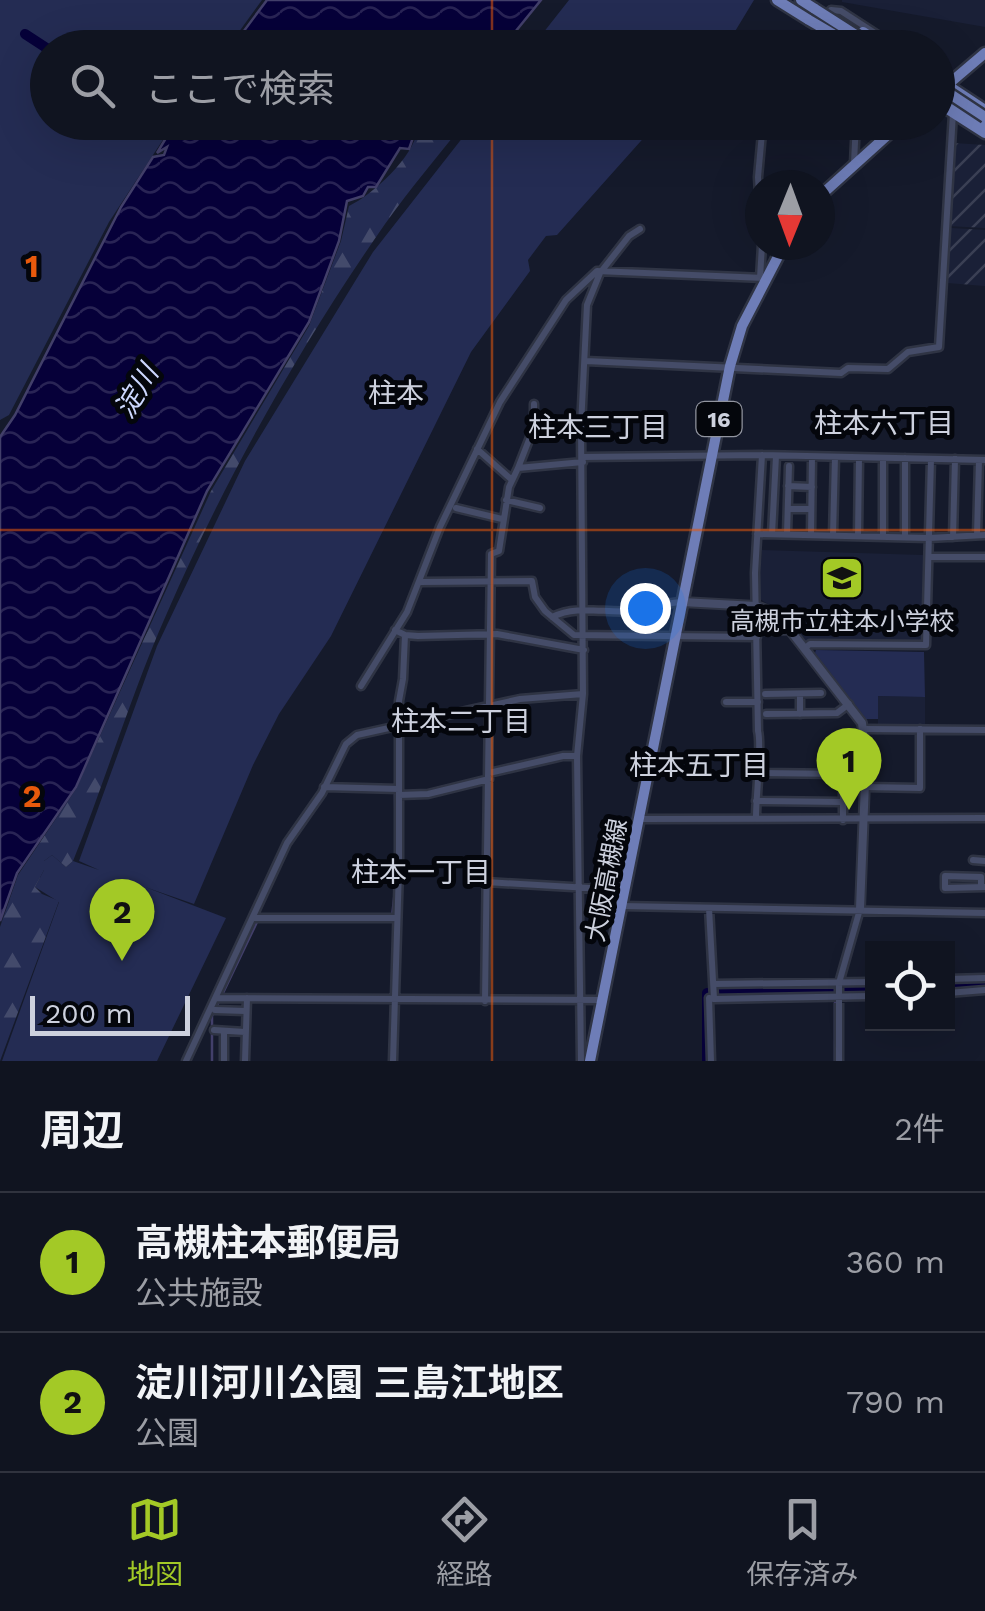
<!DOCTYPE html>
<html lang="ja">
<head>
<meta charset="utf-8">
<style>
	body { margin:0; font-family:"Work Sans","Noto Sans JP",sans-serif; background:#1e212d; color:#f1f3f6 }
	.controls { position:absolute; right:30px; bottom:30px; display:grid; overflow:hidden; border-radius:0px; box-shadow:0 10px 40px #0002 }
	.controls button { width:90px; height:90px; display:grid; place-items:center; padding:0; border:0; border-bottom:2px solid #30333e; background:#101420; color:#f1f3f6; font:50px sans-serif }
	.compass { position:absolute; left:745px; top:170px; width:90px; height:90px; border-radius:50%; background:#101420; box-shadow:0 10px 40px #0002; rotate:181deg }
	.scale { position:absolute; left:30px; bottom:25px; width:160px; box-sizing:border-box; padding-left:10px; border:5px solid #cdd1de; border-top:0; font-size:28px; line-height:35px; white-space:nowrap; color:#cdd1de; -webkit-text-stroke:8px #04060c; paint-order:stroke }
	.you { position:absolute; left:645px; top:608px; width:35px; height:35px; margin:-25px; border:8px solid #fff; border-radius:50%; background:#1a73e8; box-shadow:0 0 0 15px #1a73e833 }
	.badge { display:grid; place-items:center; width:65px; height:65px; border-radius:50%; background:#a3c926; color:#111; font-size:32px; font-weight:700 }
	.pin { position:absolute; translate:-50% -82px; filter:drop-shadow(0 2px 5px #0008) }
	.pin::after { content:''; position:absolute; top:52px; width:35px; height:30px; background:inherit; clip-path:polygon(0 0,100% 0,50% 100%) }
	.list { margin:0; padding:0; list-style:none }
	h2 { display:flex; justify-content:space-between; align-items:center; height:130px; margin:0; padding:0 40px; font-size:42px }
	h2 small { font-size:32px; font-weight:400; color:#9c9ea5 }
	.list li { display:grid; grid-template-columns:65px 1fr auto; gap:30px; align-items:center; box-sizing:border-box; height:140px; padding:0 40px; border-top:2px solid #30333e }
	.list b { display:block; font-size:38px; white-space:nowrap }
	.list p { margin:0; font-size:32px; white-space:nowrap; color:#9c9ea5 }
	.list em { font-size:32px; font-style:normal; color:#9c9ea5 }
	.icon { flex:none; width:55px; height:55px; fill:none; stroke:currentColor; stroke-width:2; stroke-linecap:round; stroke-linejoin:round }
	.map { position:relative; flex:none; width:985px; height:1061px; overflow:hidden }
	.search { position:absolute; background:#101420; box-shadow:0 10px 40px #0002; left:30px; right:30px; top:30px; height:110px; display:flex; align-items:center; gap:25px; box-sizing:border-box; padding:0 35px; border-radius:55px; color:#9c9ea5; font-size:38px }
	.sheet { height:410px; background:#101420 }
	nav { display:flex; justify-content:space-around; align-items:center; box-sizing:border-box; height:140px; border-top:2px solid #30333e; background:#101420; font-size:28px; color:#9c9ea5 }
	nav a { display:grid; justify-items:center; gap:5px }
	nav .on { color:#a3c926 }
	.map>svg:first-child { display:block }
	.built { fill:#1a2037 }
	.industrial { fill:url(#industrial-furrows) }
	.green { fill:#242c53 }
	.forest { fill:url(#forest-firs) }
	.water { fill:url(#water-waves); stroke:#423f6a; stroke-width:2.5 }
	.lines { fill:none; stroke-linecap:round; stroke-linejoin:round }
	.stream { stroke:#423f6a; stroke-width:2.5 }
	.river { stroke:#060039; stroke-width:10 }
	.minor-casing { stroke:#2f3444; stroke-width:11 }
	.tertiary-casing { stroke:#2f3444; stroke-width:12 }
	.primary-casing { stroke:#2f3444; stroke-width:15 }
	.minor { stroke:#454c68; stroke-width:6 }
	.tertiary { stroke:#454c68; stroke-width:8 }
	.primary { stroke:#6e7db7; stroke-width:10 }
	.primary-bridge-casing { stroke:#2f3444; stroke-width:15; stroke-linecap:butt }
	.primary-bridge { stroke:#6e7db7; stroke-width:10 }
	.grid { fill:none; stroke:#e8590c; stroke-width:2.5; stroke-opacity:0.55 }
	.labels { text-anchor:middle; stroke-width:10; stroke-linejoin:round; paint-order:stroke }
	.shield { fill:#04060c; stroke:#91949f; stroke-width:2.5 }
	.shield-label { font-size:22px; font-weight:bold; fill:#cdd1de }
	.poi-label { font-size:25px; fill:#cdd1de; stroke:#04060c }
	.street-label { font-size:25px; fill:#cdd1de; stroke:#04060c }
	.water-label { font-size:28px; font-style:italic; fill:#ccd7fe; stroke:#04060c }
	.neighbourhood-label { font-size:28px; fill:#cdd1de; stroke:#04060c }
	.grid-label { font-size:32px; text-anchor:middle; font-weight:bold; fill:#e8590c; stroke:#04060c; stroke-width:10; stroke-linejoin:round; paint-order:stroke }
</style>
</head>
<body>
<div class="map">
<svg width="985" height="1061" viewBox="0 0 985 1061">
	<defs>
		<pattern id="industrial-furrows" width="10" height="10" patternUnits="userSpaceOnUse" patternTransform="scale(2.5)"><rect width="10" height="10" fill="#1a2037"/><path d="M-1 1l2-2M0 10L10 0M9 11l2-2" fill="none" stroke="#3a3f54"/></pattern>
		<pattern id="forest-firs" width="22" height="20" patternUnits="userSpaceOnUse" patternTransform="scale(2.5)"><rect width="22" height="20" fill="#242c53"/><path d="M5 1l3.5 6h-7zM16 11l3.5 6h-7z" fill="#434a6b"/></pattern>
		<pattern id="water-waves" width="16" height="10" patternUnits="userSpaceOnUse" patternTransform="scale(2.5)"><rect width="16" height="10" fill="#060039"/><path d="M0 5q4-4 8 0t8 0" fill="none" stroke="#292455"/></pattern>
	</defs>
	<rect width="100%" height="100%" fill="#151a2b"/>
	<path class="built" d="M842 0H985V27L842 2Z
		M762 550 923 555 924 641H806L778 610 758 598Z
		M878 696 925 697V725L878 724Z"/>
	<path class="industrial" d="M953 143 985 145V228L949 226Z
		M950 228 985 230V286L948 283 946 275Z"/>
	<path class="green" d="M0 0H262L228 47 48 48V122L174 123 109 222 9 415 0 420Z
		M569 0H754L731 38 720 47H532Z
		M474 123H657L557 235 546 236 528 260 530 271 471 352 331 636 279 714 253 765 194 904 145 887 226 918 157 1061H2L59 902 35 887 44 870V861L52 855 66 867 73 861 99 870 79 861 157 646 245 461 373 252Z
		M816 650 924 652 925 697 878 696V719H866L815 653Z"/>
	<path class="forest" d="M441 122 464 123C438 156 410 189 385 224 300 346 226 477 167 613 131 694 106 779 73 861L66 867 52 855 44 861V870L35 887 42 894 59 901 0 1061V927L18 875 76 789 211 491 309 326 341 241 349 206C372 195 415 156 417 130L437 129Z"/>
	<path class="water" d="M267 0H541L503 47H232Z
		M175 123H438L435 127 416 129 409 149 400 148 376 187H368L363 196 347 201 339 241 309 322 207 491 76 787 17 873 0 921V437L15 415 121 207 153 157 164 155 167 147 157 153Z"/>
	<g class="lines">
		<path class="stream" d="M396 862 395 792 426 791 446 786
			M392 917 395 890
			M280 921H387
			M212 1061V1016L257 922
			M835 1061V991"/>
		<path class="river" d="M25 34 48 49
			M160 122 181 136
			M948 989 985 987
			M707 1061V993L872 991"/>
		<g class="minor-casing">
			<path id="minor" d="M837 48 816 34 831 10 841 11 898 48
				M854 163 856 122
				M760 211 758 177 763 122
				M760 278 762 245
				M586 361 841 373 848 368 888 369 908 352 939 347 953 113
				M534 427 581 426
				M477 449 512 480
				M583 457 762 455 985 460
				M905 458V537
				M518 468 534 427V404
				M788 486 812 487
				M506 500 540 508
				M456 508 502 519
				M788 509H811
				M757 534 929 538 985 535
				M772 534 776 456
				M787 534 789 466
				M811 535 812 457
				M833 535 835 457
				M977 535 979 460
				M858 536 859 458
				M883 537V458
				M953 537 955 459
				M929 557H985
				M420 582 532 581 535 597 545 611 574 635 757 637
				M552 617C578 604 606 614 634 611 650 609 663 603 682 602
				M395 630 405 635 418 636 497 634 584 650
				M766 631 790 630
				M805 648 810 644 926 645 931 459
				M361 686 407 612 440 527 500 402 566 300 597 271 764 278
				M765 694 821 693
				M726 702H758
				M766 714 837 713 849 704
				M800 714V694
				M864 729 985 730
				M489 773 563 756H577
				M757 773 843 774V820
				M324 787 399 789
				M865 787 920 788V729
				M399 795 428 794 489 779
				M756 801 843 802
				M756 817C756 797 762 745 758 731L755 573 762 455
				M640 819 985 818
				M973 860 985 861
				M486 882 624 890
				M981 887V877L945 876V888L985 887
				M622 906 985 913
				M709 908 714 999 709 998 711 1061
				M254 918H397
				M948 979 985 978
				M714 984 872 982
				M948 993 985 990
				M217 998 602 1000
				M714 999 872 996
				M485 1001 491 554 499 551 509 487 518 468 583 462
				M215 1010 245 1011
				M214 1030 245 1032
				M224 1031V1061
				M186 1061 287 843 322 793 346 744 357 735 520 699 583 694 581 426 587 305 600 273 629 236 640 229
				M245 1061 247 998
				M393 1061 399 869V701L403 679 405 635
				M581 1061 577 756 583 694
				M839 1061V983L860 909"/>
		</g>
		<g class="tertiary-casing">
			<path id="tertiary" d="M682 602 756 606 772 612 790 630 862 723 866 757 860 909"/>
		</g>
		<g class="primary-casing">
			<path id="primary" d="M777 0 809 20
				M801 0 815 9
				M863 32 887 48
				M938 79 985 110
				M938 93 985 53
				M938 94 985 124
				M938 103 985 133
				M820 196 902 122
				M590 1061 730 366 742 326 784 245"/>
		</g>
		<use href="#minor" class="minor"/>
		<use href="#tertiary" class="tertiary"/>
		<use href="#primary" class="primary"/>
		<g class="primary-bridge-casing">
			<path id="primary-bridge" d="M815 9 876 48
				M809 20 855 47
				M938 86 985 117"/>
		</g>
		<use href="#primary-bridge" class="primary-bridge"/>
	</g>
	<path class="grid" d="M492 0V48M492 122V1061M0 530H985"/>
	<defs>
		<g id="school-square" transform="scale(2.25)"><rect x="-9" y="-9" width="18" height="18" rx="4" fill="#a3c926" stroke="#04060c"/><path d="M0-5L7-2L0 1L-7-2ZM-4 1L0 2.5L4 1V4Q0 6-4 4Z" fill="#111"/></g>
	</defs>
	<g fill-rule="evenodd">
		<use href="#school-square" x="842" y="578"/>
	</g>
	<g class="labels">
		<rect class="shield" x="696.5" y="402" width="45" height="34" rx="8"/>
		<g class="shield-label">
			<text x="719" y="427">16</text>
		</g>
		<g class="poi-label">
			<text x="842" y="630">高槻市立柱本小学校</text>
		</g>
		<g class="street-label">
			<text transform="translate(606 880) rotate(-79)" y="9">大阪高槻線</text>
		</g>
		<g class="water-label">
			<text transform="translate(136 391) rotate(-59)" y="10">淀川</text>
		</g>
		<g class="neighbourhood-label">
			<text x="396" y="403">柱本</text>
			<text x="884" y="433">柱本六丁目</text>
			<text x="598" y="437">柱本三丁目</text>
			<text x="461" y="731">柱本二丁目</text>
			<text x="699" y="775">柱本五丁目</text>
			<text x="421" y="882">柱本一丁目</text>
		</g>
	</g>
	<g class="grid-label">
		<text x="32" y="277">1</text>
		<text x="32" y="807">2</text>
	</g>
</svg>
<div class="controls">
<button><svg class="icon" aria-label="locate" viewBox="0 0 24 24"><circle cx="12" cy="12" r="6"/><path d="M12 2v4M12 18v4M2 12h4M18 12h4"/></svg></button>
</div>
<svg class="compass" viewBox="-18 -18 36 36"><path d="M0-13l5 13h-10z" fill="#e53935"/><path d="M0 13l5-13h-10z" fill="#9c9ea5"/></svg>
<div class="scale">200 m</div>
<div class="you"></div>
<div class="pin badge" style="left:849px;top:810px">1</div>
<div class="pin badge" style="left:122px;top:961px">2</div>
<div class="search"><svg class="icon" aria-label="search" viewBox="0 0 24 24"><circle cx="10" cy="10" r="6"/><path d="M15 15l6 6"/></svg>ここで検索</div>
</div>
<section class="sheet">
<h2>周辺<small>2件</small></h2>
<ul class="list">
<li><span class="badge">1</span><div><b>高槻柱本郵便局</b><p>公共施設</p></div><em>360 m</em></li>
<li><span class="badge">2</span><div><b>淀川河川公園 三島江地区</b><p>公園</p></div><em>790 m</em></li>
</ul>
</section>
<nav>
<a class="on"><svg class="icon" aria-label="map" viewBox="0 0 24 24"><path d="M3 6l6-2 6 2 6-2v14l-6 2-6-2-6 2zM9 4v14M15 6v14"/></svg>地図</a>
<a><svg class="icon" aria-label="directions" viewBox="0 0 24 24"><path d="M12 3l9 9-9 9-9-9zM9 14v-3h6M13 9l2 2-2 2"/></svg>経路</a>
<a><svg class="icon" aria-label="saved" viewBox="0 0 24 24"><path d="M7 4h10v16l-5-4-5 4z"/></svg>保存済み</a>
</nav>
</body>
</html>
